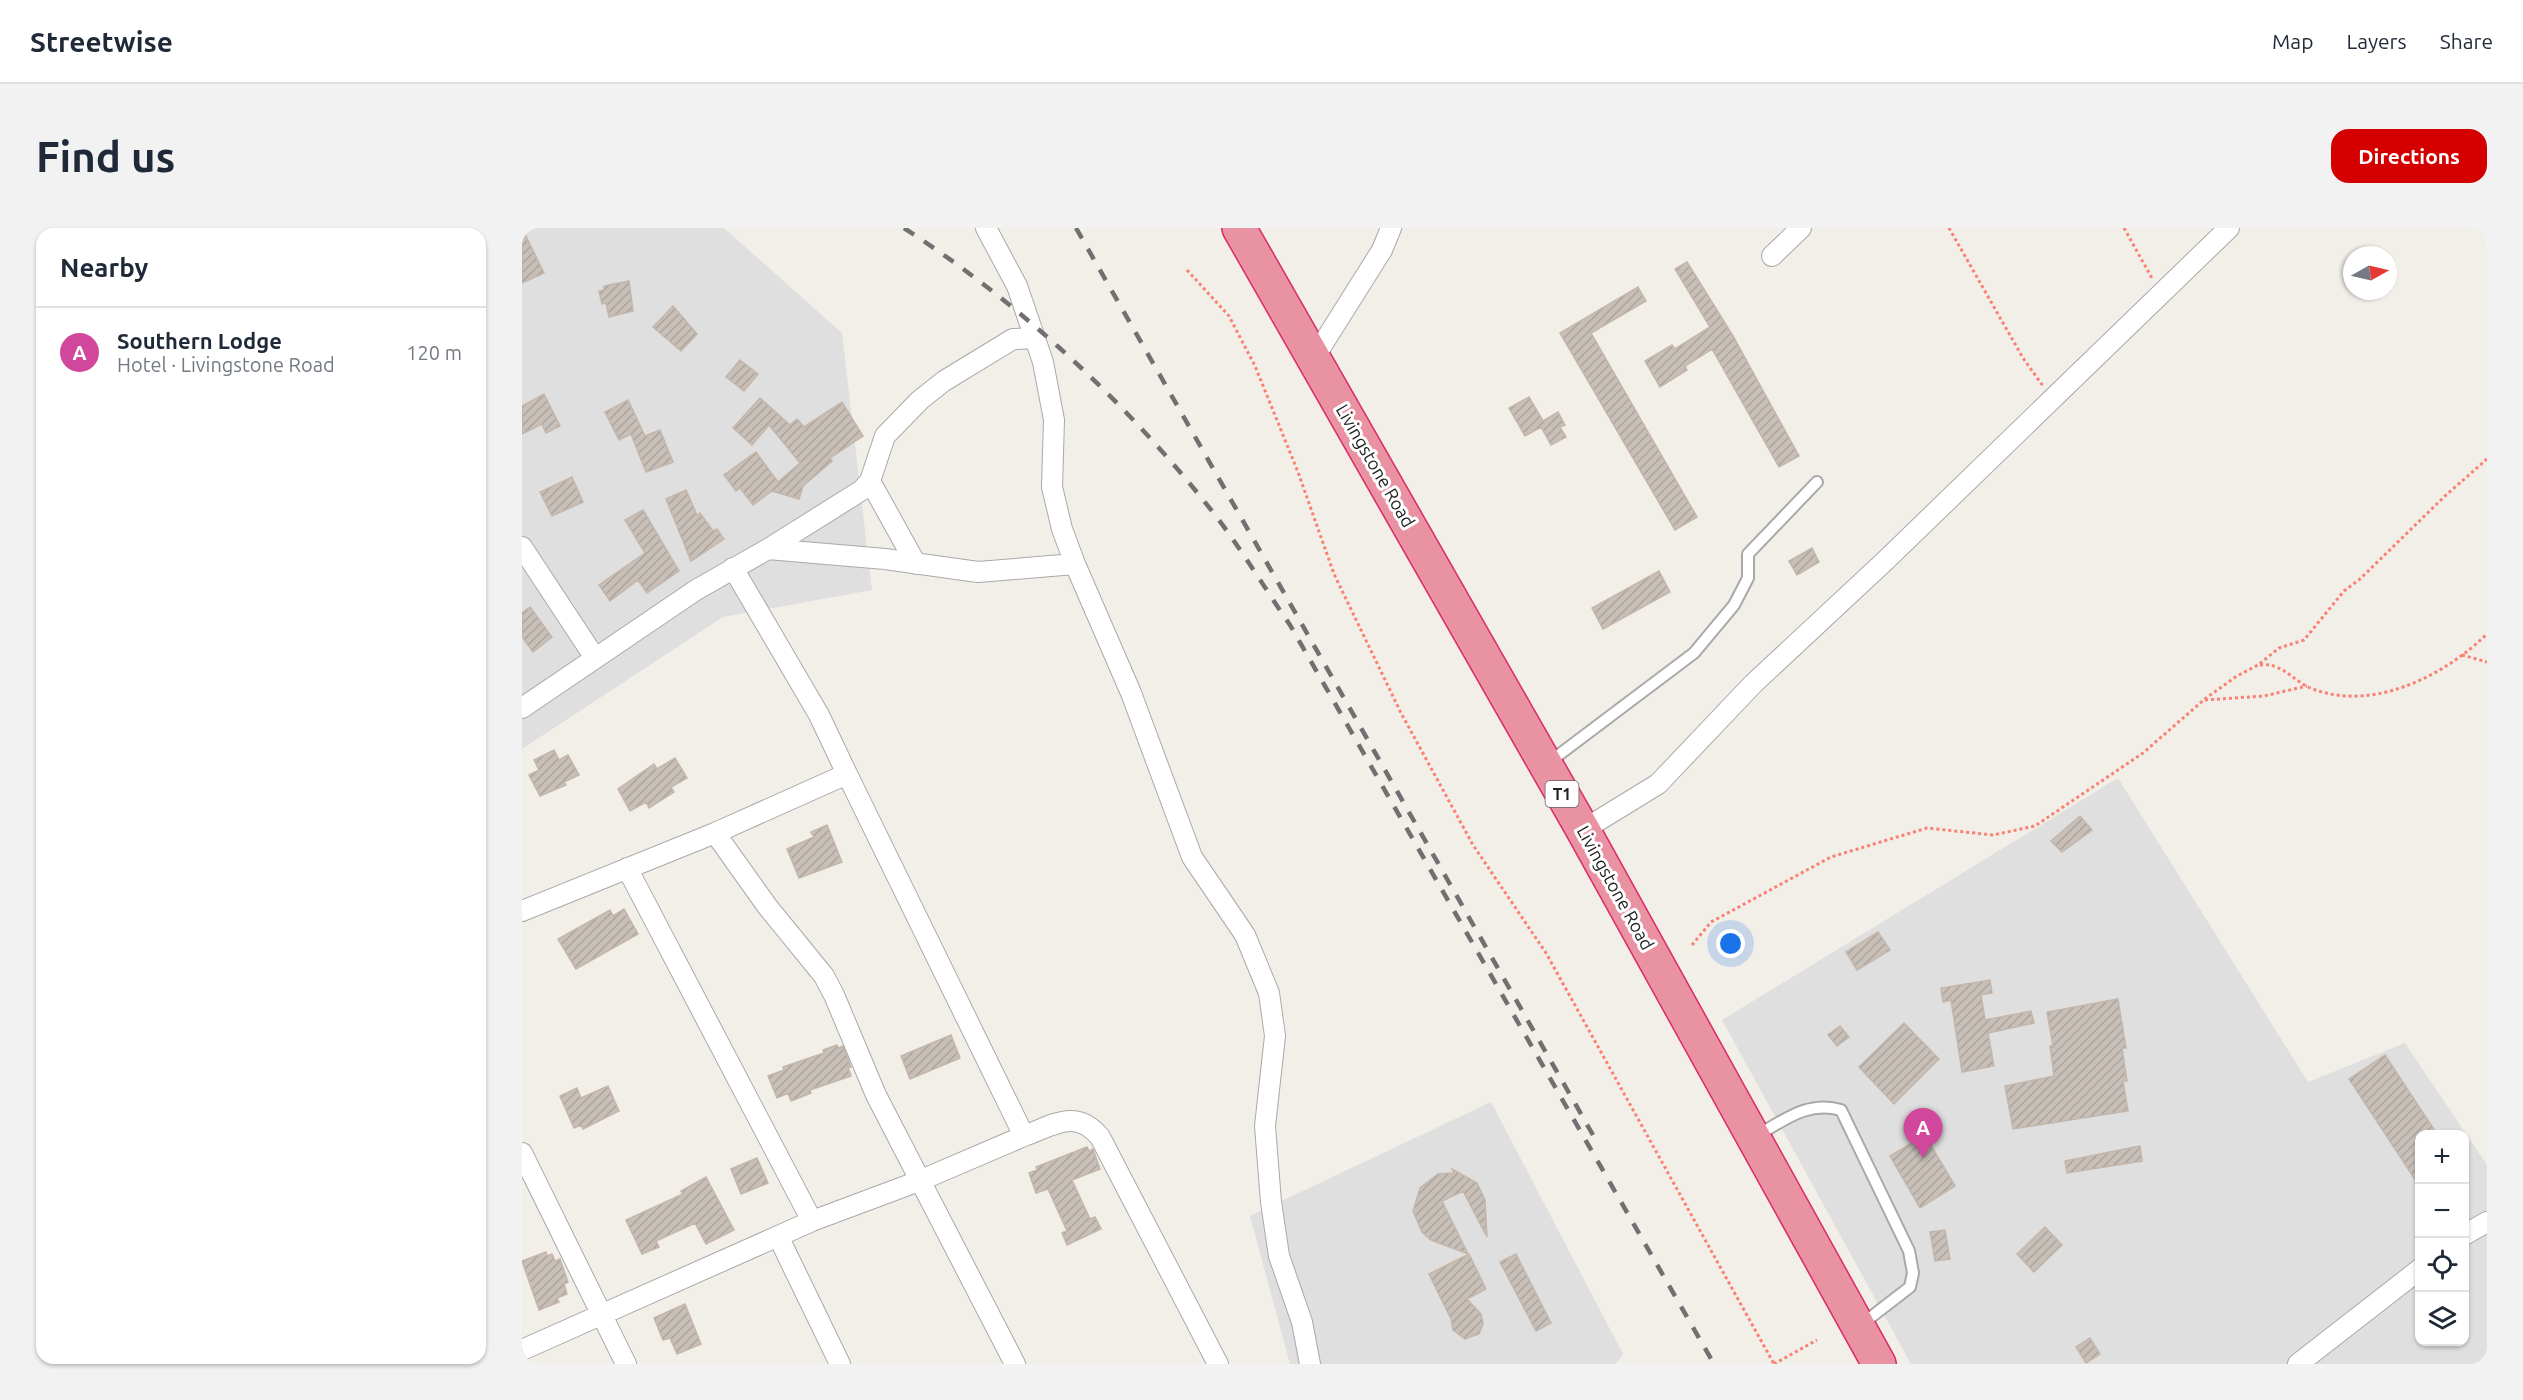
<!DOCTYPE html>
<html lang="en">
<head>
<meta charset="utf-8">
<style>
	body { margin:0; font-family:Ubuntu,sans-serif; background:#f2f2f3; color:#1f2937 }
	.controls { position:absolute; right:18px; bottom:18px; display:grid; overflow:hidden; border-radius:12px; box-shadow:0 2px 4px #0004 }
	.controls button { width:54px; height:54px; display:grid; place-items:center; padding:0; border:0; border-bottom:2px solid #e0e1e3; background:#fff; color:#1f2937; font:30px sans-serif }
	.compass { position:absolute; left:1821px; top:18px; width:54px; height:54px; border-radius:50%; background:#fff; box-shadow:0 2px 4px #0004; rotate:82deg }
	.you { position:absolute; left:1209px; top:716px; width:21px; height:21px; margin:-15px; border:4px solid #fff; border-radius:50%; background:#1a73e8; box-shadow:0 0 0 9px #1a73e833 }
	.badge { display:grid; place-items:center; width:39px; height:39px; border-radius:50%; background:#d40000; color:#fff; font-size:20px; font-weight:700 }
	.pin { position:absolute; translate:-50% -50px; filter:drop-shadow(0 2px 3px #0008) }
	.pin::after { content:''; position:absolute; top:32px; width:21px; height:18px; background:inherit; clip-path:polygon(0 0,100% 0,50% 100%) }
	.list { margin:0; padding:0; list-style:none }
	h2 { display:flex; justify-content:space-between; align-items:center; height:78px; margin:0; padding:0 24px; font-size:26px }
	h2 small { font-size:20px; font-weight:400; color:#747a83 }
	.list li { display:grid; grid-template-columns:39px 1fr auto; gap:18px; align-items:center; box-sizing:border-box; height:90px; padding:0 24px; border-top:2px solid #e0e1e3 }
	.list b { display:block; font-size:22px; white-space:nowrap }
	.list p { margin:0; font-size:20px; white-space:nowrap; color:#747a83 }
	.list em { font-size:20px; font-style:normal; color:#747a83 }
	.icon { flex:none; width:33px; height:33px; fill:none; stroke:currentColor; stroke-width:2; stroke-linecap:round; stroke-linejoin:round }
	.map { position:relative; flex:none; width:1965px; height:1136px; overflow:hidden; border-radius:18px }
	header { display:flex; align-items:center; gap:36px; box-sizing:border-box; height:84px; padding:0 30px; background:#fff; border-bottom:2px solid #e0e1e3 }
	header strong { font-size:28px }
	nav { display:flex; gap:33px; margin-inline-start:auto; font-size:21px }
	.intro { display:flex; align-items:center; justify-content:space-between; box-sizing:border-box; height:144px; padding:0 36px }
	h1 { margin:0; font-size:42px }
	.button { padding:15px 27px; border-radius:18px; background:#d40000; color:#fff; font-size:21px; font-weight:700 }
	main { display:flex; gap:36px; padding:0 36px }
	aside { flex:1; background:#fff; border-radius:18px; box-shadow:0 2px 4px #0004 }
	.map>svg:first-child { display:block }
	.residential { fill:#e0dfdf; fill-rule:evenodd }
	.building { fill:url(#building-hatch); stroke:#c4b6ab; stroke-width:1.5 }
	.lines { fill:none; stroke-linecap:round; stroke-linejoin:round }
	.lane-casing { stroke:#a9a9a9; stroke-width:14 }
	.street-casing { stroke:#a9a9a9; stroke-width:22 }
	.highway-casing { stroke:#dc2a67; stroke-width:36 }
	.path { stroke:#fa8072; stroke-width:3; stroke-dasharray:3 3; stroke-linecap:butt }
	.lane { stroke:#fff; stroke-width:10 }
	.street { stroke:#fff; stroke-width:20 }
	.highway { stroke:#e892a2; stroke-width:33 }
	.rail { stroke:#707070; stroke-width:4.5; stroke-dasharray:12 12; stroke-linecap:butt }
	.labels { text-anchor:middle; stroke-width:6; stroke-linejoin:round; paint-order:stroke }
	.shield { fill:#fff; stroke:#646464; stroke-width:1.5 }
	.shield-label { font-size:16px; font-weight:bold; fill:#222 }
	.street-label { font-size:18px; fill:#222; stroke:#fff }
</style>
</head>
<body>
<header>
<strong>Streetwise</strong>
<nav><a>Map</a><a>Layers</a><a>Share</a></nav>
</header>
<div class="intro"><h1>Find us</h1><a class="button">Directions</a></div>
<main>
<aside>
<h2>Nearby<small></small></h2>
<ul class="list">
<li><span class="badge" style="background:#d1479c">A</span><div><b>Southern Lodge</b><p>Hotel · Livingstone Road</p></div><em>120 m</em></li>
</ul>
</aside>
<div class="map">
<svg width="1965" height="1136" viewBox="0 0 1965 1136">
	<defs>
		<pattern id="building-hatch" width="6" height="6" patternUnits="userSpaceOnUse" patternTransform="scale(1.5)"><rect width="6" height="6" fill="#c7bfb8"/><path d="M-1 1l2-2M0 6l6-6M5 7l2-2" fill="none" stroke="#aba49e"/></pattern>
	</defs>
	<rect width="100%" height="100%" fill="#f2efe9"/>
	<path class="residential" d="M0 0H202L320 105 350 362 201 389 0 521Z
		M1596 550 1786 854 1883 815 1965 937V1136H1389L1200 792ZM1898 906H1942V1114H1898Z
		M969 874 1101 1126 1094 1136H768L728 988Z"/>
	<path class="building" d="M0 0 22 45 0 55Z
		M1165 34 1211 108 1277 228 1257 239 1190 121 1163 138 1165 142 1138 159 1123 133 1150 117 1153 121 1188 99 1153 41Z
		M107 53 111 83 87 89 84 75 80 76 77 63 82 62V58Z
		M1116 59 1124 73 1069 105 1175 289 1153 302 1038 105Z
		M151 78 175 106 159 123 131 99Z
		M218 132 236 146 222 163 204 149Z
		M22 166 38 198 24 205 20 196 0 206V178Z
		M1007 169 1021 193 1036 184 1043 197 1038 199 1044 209 1029 217 1019 199 1003 208 987 180Z
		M238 170 268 197 275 191 282 199 320 174 341 208 308 230 310 233 281 258 277 271 250 263 231 277 218 260 214 263 202 247 234 224 256 254 278 235 247 197 230 217 211 200Z
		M106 172 123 208 138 202 151 234 124 244 109 206 97 212 83 184Z
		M50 249 61 274 30 288 18 264Z
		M164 262 175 287 178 285 191 303 195 301 202 311 169 333 144 271Z
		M121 282 157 343 125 365 116 352 88 373 77 357 123 325 103 292Z
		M1290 320 1297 334 1275 347 1267 333Z
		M1137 343 1148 364 1081 401 1070 380Z
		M8 379 30 409 11 424 0 409V385Z
		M32 522 37 532 46 527 57 547 42 554 44 557 18 568 7 547 17 542 12 532Z
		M153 530 165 550 149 559 152 564 127 580 124 574 108 583 96 561 132 536 135 541Z
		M1558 588 1570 602 1540 624 1529 613Z
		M305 597 320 634 277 650 265 621 292 609 289 604Z
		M102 681 116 706 54 741 36 711 88 682 91 688Z
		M1356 704 1368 722 1335 742 1324 724Z
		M1468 752 1470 765 1459 767 1463 792 1509 783 1512 795 1466 805 1472 838 1440 844 1429 772 1421 774 1419 760Z
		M1596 771 1604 820H1600L1605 853H1601L1606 883 1491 901 1483 858 1532 848 1528 818H1531L1525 784Z
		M1382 795 1417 831 1372 876 1337 839Z
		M1318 798 1327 809 1315 818 1306 807Z
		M429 807 438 830 388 851 379 828Z
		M315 817 316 820 321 818 329 839H326L329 848 288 862 289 865 269 873 266 865 255 870 246 848 262 842 261 839 302 825 301 822Z
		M1863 827 1915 906H1898V959L1827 851Z
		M86 858 97 883 61 901 59 897 52 900 38 868 55 860 59 870Z
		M1403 907 1433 958 1398 980 1368 928Z
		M1618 918 1620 933 1545 945 1543 933Z
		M565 919 567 923 571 921 578 941 550 952 568 991 573 989 579 1001 545 1017 540 1005 545 1003 526 961 514 965 507 945 515 942 514 939Z
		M235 930 246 955 219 966 209 941Z
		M930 941 955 955 963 972 965 1009 941 963 920 973 946 1026 909 1012 900 1004 891 983 898 960 916 946 932 945Z
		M184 949 212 1002 184 1016 173 995 134 1013 137 1019 120 1026 104 992 161 966 159 963Z
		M1523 999 1540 1017 1512 1044 1495 1026Z
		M1423 1002 1428 1031 1413 1033 1408 1004Z
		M24 1024 25 1028 30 1026 33 1033 38 1031 46 1054 42 1056 45 1066 35 1070 37 1074 17 1082 0 1033Z
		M947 1026 964 1061 945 1071 959 1086 961 1096 957 1106 943 1111 931 1102 929 1091 907 1046Z
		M994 1026 1029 1095 1014 1103 978 1034Z
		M163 1076 179 1116 155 1126 148 1110 141 1112 132 1090Z
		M1568 1110 1578 1126 1564 1135 1554 1119Z"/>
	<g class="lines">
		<g class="lane-casing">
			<path id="lane" d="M1026 535 1172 425 1212 377 1226 350V326L1295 254
				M1234 908C1261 893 1286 872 1319 882L1387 1023 1391 1045 1388 1059 1340 1096"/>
		</g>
		<g class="street-casing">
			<path id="street" d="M464 0 495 58 521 134 532 192 530 259 540 301 553 336 609 465 670 629 723 707 747 765 753 808 743 898 749 974 757 1028 780 1094 788 1136
				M1250 28 1279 0
				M792 130 860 22 869 0
				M348 253 394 336
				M0 319 73 430
				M246 321 340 262 348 253 363 208 398 172 422 153 491 111 514 110
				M211 340 297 487 325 546
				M0 480 174 362 246 321 363 331 456 344 553 336
				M1061 602 1136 556 1231 456 1364 332 1707 0
				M193 605 245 678 302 748 312 767 354 867 493 1136
				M105 640 290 993
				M0 683 193 605 325 546 502 908C532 897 554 880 578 909L696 1136
				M0 925 104 1136
				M1942 1007 1965 994
				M256 1008 318 1136
				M0 1122 290 993 397 953 502 908
				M1776 1136 1898 1041"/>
		</g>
		<g class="highway-casing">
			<path id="highway" d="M717 0 1061 602 1357 1136"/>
		</g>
		<path class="path" d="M1427 0 1501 130 1521 158
			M1602 0 1631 52
			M665 42 707 88 733 138 776 244 812 346 879 485 951 617 1024 725 1252 1136
			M1940 427 1965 434
			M1738 437C1758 434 1770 451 1786 459 1847 486 1921 449 1965 406
			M1683 472 1742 468 1785 458
			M1170 717 1189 694 1309 629 1405 600 1471 607 1513 598 1621 525 1684 470 1715 448 1736 437 1757 420 1782 412 1822 363 1838 351 1923 268 1965 231
			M1252 1136 1295 1112"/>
		<use href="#lane" class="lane"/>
		<use href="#street" class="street"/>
		<use href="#highway" class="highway"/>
		<path class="rail" d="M382 0C499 76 604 174 690 283 718 319 742 359 768 397L1192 1136
			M554 0 1071 907"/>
	</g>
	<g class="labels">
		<rect class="shield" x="1023.5" y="553" width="33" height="26" rx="4.5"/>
		<g class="shield-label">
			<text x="1040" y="572">T1</text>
		</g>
		<g class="street-label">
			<text transform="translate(853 238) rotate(60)" y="6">Livingstone Road</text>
			<text transform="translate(1093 660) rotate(61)" y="6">Livingstone Road</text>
		</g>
	</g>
</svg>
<div class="controls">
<button>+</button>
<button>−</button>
<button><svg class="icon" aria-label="locate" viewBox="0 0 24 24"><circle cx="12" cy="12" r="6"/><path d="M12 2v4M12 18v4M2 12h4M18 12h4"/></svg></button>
<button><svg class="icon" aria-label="layers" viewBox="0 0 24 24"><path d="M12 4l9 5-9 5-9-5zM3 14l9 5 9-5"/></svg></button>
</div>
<svg class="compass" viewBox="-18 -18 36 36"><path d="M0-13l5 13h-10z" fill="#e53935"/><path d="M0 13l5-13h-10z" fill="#747a83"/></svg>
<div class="you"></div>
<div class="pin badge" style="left:1401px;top:930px;background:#d1479c">A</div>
</div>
</main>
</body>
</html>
